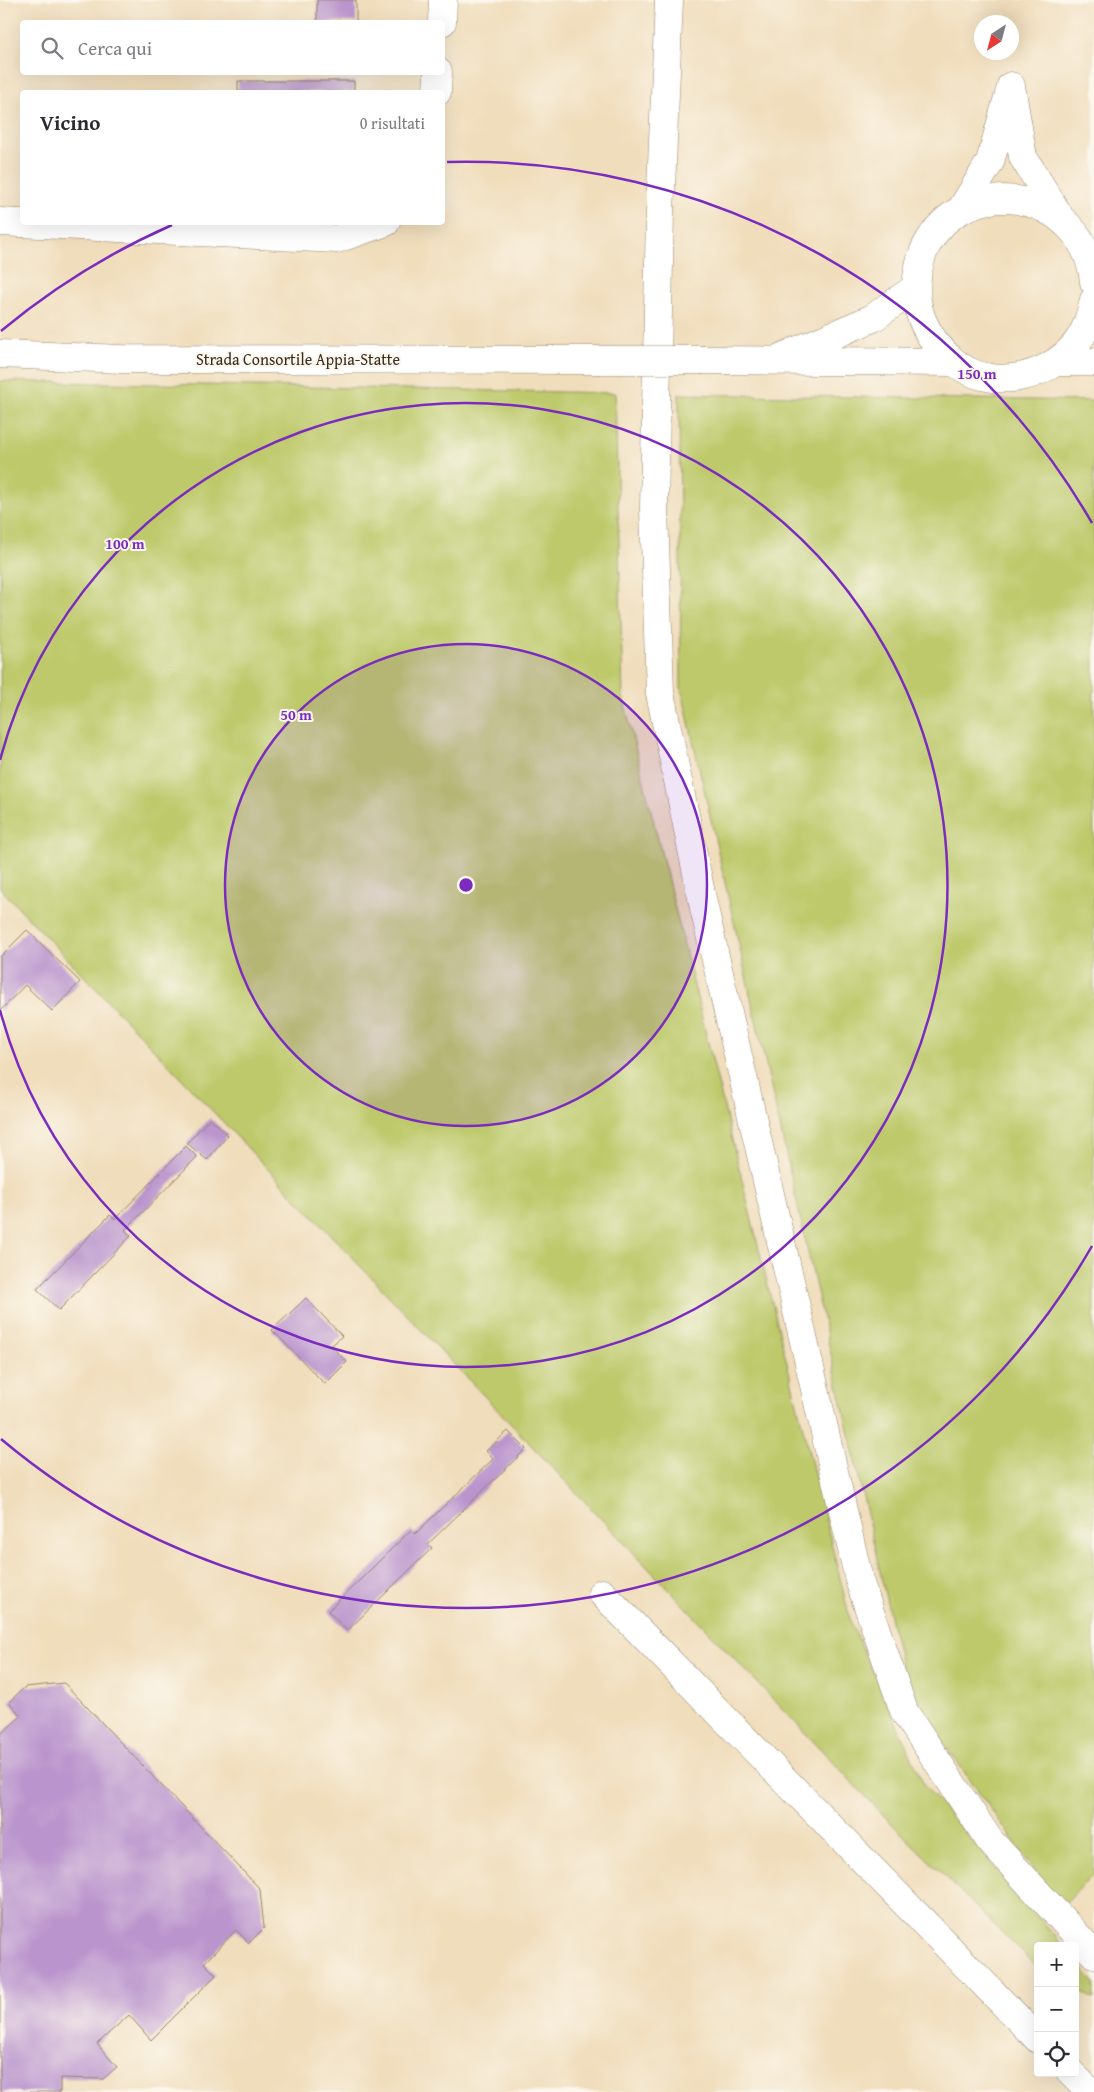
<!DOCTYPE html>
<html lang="it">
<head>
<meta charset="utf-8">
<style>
	body { margin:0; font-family:"Gentium Book Plus",serif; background:#f2f2f3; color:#2b2b33 }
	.controls { position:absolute; right:15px; bottom:15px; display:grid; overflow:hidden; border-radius:5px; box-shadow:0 5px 20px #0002 }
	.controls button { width:45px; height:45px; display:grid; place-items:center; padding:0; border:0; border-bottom:1px solid #e1e1e2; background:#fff; color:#2b2b33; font:25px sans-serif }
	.compass { position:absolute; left:974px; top:15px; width:45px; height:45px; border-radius:50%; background:#fff; box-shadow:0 5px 20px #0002; rotate:216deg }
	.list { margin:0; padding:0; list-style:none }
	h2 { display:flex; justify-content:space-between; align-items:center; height:65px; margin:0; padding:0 20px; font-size:21px }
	h2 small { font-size:16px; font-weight:400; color:#7c7c81 }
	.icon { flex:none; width:28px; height:28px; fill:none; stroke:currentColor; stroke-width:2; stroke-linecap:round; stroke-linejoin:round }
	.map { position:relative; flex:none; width:1094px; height:2092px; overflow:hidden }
	.search { position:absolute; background:#fff; box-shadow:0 5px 20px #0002; left:20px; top:20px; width:425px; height:55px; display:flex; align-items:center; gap:12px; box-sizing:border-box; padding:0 18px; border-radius:5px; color:#7c7c81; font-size:19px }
	.panel { position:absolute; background:#fff; box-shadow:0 5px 20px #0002; left:20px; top:90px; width:425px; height:135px; border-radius:5px }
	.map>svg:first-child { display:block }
	.green { fill:#bdc96b; stroke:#7c7a44 }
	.building { fill:#ba94cd }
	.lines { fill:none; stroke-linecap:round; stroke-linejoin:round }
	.minor-casing { stroke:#96846c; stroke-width:29 }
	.minor { stroke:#fff; stroke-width:28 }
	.minor-bridge-casing { stroke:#96846c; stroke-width:29; stroke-linecap:butt }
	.minor-bridge { stroke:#fff; stroke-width:28 }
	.ring { fill:none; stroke:#7b2cbf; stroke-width:2.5 }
	.labels { text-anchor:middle; stroke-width:4; stroke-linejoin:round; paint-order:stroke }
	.street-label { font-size:16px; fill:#3b2a1e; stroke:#fbf7ec }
	.centre { fill:#7b2cbf; stroke:#fbf7ec; stroke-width:2.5 }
	.ring-label { font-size:15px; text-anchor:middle; font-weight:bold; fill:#7b2cbf; stroke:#fbf7ec; stroke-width:4; stroke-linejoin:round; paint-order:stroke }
</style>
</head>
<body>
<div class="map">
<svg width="1094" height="2092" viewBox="0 0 1094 2092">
	<rect width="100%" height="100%" fill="#fbf7ec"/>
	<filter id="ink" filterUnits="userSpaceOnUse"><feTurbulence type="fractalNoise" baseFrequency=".02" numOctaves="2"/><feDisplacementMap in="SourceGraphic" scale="10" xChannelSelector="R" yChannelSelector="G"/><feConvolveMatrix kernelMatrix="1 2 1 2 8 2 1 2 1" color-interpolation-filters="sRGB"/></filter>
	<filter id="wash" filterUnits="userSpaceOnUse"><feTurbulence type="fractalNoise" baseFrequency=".0096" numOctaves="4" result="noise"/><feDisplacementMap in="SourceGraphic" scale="20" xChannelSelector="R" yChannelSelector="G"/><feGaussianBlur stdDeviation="1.12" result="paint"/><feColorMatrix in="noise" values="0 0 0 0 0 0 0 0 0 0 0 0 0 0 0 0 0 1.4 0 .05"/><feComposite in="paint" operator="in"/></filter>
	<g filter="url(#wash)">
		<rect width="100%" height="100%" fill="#f0ddbb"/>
		<path class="green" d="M0 381 615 393 623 697 851 1623 924 1785 1063 1946H1038V1968L894 1826 0 888Z
			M679 394 1094 401V1874L1061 1907 907 1692 681 687Z
			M1075 1960 1094 1982V1999L1075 1989Z"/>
		<g id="blocks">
			<path class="building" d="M317 0H356V22H317Z
				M238 81H354V92H238Z
				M27 930 80 982 52 1011 25 985 0 1011V957Z
				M210 1118 228 1135 207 1160 187 1143Z
				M186 1146 197 1157 125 1230 131 1236 59 1310 37 1289 110 1215 115 1219Z
				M306 1298 342 1336 331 1346 347 1362 325 1384 272 1330Z
				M508 1431 526 1449 428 1544 432 1548 347 1631 328 1611 411 1530 415 1534 493 1459 486 1451Z
				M64 1683 260 1889 264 1928 249 1943 236 1930 204 1963 216 1975 151 2040 129 2015 97 2044 117 2067 103 2079 60 2078V2092H0V1735L21 1716 9 1702 25 1687Z"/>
		</g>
	</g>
	<g filter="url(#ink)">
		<use href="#blocks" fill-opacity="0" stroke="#96846c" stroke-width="1"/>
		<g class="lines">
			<g class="minor-casing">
				<path id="minor" d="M669 0 660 212 654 509 660 693 704 908 859 1580 904 1711 990 1841 1094 1954
					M442 22 443 0
					M1011 86 1023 157 1060 217
					M437 92 438 72
					M961 210 990 162 1009 94
					M0 222 337 239 386 222
					M1094 282C1085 189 960 167 923 253 917 269 915 284 917 301 921 325 934 345 953 361 990 392 1046 379 1075 345 1086 332 1090 316 1094 300
					M0 354 122 359 597 360
					M782 357 873 318 915 288
					M704 360 954 362
					M1057 362H1094
					M602 1593 1038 2039
					M1071 2073 1090 2092"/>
			</g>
			<use href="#minor" class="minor"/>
			<g class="minor-bridge-casing">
				<path id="minor-bridge" d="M597 360H704"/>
			</g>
			<use href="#minor-bridge" class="minor-bridge"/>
		</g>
	</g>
	<circle cx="466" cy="885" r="241" fill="#7b2cbf" fill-opacity=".12"/>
	<g class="ring">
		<circle cx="466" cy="885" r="241"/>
		<path d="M0 760A482 482 0 1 1 0 1010"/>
		<path d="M1092 1246A723 723 0 0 1 1 1439M1 331A723 723 0 0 1 172 225M447 162A723 723 0 0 1 1092 523"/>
	</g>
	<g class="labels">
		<g class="street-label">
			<text x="298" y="365">Strada Consortile Appia-Statte</text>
		</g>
	</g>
	<circle cx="466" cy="885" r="8" class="centre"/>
	<g class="ring-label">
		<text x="977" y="379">150 m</text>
		<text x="125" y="549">100 m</text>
		<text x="296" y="720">50 m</text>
	</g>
</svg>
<div class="controls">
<button>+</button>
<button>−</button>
<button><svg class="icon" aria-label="locate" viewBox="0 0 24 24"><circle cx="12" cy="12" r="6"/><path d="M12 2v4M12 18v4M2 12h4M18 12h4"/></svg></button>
</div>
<svg class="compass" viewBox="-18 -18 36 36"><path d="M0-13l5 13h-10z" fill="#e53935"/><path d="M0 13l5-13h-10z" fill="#7c7c81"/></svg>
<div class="search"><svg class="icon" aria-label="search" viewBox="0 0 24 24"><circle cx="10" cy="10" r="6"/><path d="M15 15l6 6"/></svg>Cerca qui</div>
<section class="panel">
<h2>Vicino<small>0 risultati</small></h2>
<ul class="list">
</ul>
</section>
</div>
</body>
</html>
